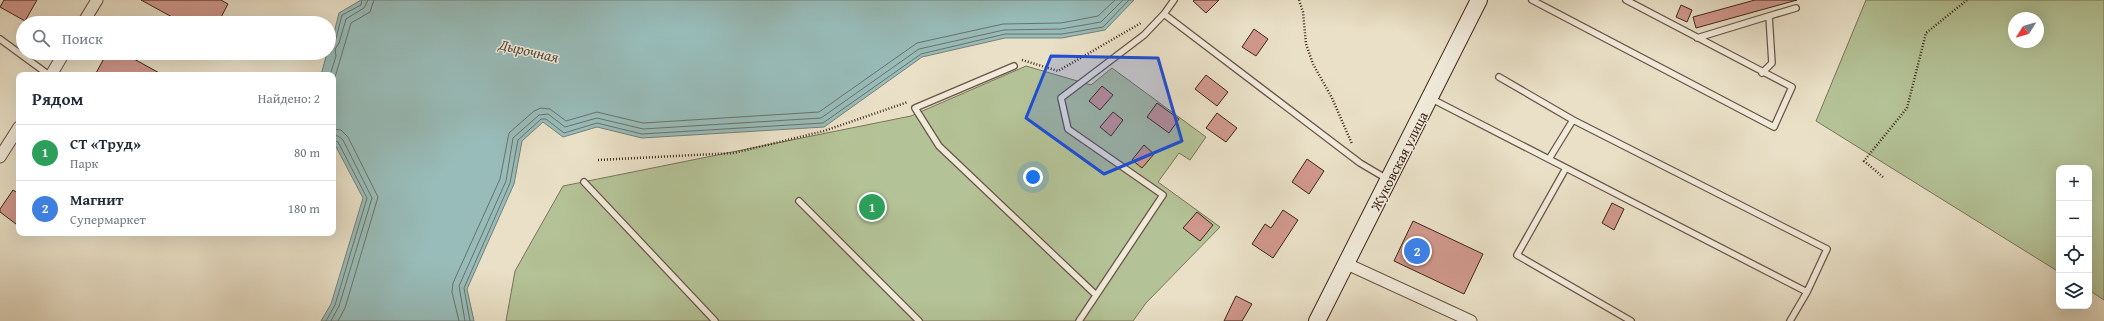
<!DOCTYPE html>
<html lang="ru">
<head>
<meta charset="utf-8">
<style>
	body { margin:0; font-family:"Gentium Book Plus",serif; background:#f6f6f7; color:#1f2937 }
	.controls { position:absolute; right:12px; bottom:12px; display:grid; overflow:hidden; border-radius:8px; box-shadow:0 4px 16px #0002 }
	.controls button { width:36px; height:36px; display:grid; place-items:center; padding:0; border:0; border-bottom:1px solid #e0e1e3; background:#fff; color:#1f2937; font:20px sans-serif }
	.compass { position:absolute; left:2008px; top:12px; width:36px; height:36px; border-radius:50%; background:#fff; box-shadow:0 4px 16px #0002; rotate:233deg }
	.you { position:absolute; left:1033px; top:177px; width:14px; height:14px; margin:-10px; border:3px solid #fff; border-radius:50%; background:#1a73e8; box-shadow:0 0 0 6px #1a73e833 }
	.badge { display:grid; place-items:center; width:26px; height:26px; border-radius:50%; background:#8f2418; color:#fff; font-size:13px; font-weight:700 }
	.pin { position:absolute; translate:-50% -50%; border:2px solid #fff; box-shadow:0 1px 4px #0006 }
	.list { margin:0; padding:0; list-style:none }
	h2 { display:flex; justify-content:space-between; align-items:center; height:52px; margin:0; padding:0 16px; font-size:17px }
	h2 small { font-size:13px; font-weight:400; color:#747a83 }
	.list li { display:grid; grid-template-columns:26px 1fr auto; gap:12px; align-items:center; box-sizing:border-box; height:56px; padding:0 16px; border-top:1px solid #e0e1e3 }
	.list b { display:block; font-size:15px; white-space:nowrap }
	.list p { margin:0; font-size:13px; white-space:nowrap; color:#747a83 }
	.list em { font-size:13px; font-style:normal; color:#747a83 }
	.icon { flex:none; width:22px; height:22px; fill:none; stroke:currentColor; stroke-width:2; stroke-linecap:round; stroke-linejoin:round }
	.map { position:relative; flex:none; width:2104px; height:321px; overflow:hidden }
	.search { position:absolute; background:#fff; box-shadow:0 4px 16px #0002; left:16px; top:16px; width:320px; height:44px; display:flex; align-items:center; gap:10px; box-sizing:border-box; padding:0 14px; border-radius:22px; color:#747a83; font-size:15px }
	.panel { position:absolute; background:#fff; box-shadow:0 4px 16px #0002; left:16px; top:72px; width:320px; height:164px; border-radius:8px }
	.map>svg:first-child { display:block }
	.green { fill:#b4c397; stroke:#7a7459; fill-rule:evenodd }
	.water { fill:#98bcb9; stroke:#74807a }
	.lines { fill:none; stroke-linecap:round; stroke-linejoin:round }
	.shore { stroke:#6c716a; stroke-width:1 }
	.building { fill:#d0988c; stroke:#3f261b }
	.service-casing { stroke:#6a5446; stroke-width:8 }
	.minor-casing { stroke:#6a5446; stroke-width:13 }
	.secondary-casing { stroke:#3f261b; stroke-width:18 }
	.path { stroke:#3f261b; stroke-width:2.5; stroke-dasharray:1 2; stroke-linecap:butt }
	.service { stroke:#f1ebdb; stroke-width:5.5 }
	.minor { stroke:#f1ebdb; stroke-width:11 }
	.secondary { stroke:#f1ebdb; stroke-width:16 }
	.marked { fill:#1d4ed8; fill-opacity:0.2; stroke:#1d4ed8; stroke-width:3; stroke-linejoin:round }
	.labels { text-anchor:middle; stroke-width:3; stroke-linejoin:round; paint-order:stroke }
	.street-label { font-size:14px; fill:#3f261b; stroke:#f1ebdb }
	.water-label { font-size:15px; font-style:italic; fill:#554c42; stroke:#f1ebdb }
</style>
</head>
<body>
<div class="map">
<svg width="2104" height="321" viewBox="0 0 2104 321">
	<rect width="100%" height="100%" fill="#e9e0c7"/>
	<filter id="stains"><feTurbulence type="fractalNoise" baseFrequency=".005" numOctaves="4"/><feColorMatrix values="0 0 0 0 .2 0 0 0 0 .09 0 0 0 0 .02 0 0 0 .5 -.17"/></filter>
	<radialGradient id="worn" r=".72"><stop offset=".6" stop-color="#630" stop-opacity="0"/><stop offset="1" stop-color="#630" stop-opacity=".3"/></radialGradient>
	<path class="green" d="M1866 0H2104V300L2089 290V168H2059V272L1816 121ZM2014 18H2038V42H2014Z
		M1026 66 1091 85 1112 68 1206 137 1190 160 1179 153 1158 182 1220 227 1146 303 1133 321H506L515 271 563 186 911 116Z"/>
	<path class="water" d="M361 0H1134L1105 30 1062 38H1005L922 57 824 127 642 138 597 127 563 137 543 122 522 141 514 184 467 289 474 321H321L331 304 363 198 333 141V75H321L327 53H329L339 13Z"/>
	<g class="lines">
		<path class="shore" d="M329 45 335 42 342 15 361 5 362 0
			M330 75 336 56 335 49 339 43 346 19 364 8 368 0
			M333 84 351 23 370 12 374 0
			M333 129 341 130 348 137 378 197 345 308 338 321
			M326 321 335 305 367 198 338 142 333 140
			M331 321 339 306 372 198 343 140 338 136 333 135
			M459 321 452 292 453 283 500 179 509 133 534 111 541 108 550 109 566 121 597 112 643 123 819 112 917 43 1003 24 1061 23 1098 16 1115 0
			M465 321 459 286 506 181 513 138 539 115 548 114 565 127 597 118 643 129 821 118 919 49 1004 30 1061 29 1101 22 1123 0
			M470 321 464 288 510 183 518 140 541 119H546L564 133 597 123 642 134 823 123 921 54 1005 34H1062L1103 27 1129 0"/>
	</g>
	<path class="building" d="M4 0H37L25 21 0 7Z
		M141 0H221L228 4 218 23H183Z
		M1195 0H1219L1206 13 1193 1Z
		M1755 0H1797L1696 28 1693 17Z
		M1681 5 1692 10 1687 22 1676 17Z
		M1254 29 1268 39 1256 56 1242 47Z
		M107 53H123L163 75H99L96 73Z
		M1206 75 1228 92 1217 106 1195 89Z
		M1102 86 1113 95 1100 110 1089 101Z
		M1157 103 1179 119 1169 133 1147 117Z
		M1113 112 1123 120 1111 136 1100 127Z
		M1217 113 1237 128 1226 142 1206 128Z
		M1144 145 1154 154 1142 168 1132 160Z
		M1307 159 1324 171 1309 194 1292 182Z
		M13 190 19 194V219L16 224 0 212V209Z
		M1612 203 1624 209 1614 230 1602 223Z
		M1283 210 1298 220 1273 258 1252 244 1265 224 1271 228Z
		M1197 212 1213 225 1200 241 1183 228Z
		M1413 221 1483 254 1464 294 1394 261Z
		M1236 296 1252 304 1242 321H1224Z"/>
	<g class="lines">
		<g class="service-casing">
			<path id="service" d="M1532 0 1774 127 1792 87 1626 0
				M1164 14 1174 0
				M1769 16 1796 8
				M1697 38 1769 16 1772 63 1762 73
				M0 39 49 75
				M1014 66 915 108 939 146 1096 295
				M1499 77 1573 120 1549 159
				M1430 98 1807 292 1790 321
				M1573 120 1827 249 1807 292
				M1566 168 1517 255 1631 321
				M584 182 715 321
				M799 201 919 321
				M1079 321 1163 195 1068 129 1061 98 1144 35 1164 14 1360 163 1387 179"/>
		</g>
		<g class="minor-casing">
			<path id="minor" d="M83 23 97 0
				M51 75 64 53
				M0 157 19 127
				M1347 264 1471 321"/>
		</g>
		<g class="secondary-casing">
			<path id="secondary" d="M1317 321 1479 0"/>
		</g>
		<path class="path" d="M1299 0 1303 12 1306 44 1313 64 1332 98 1352 144
			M1022 60 1058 71 1141 23
			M598 160 734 153 824 131 908 102
			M1883 177 1864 161 1907 108 1926 33 1967 0"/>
		<use href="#service" class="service"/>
		<use href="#minor" class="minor"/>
		<use href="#secondary" class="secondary"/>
	</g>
	<path class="marked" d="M1051 56 1158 58 1182 141 1104 174 1026 118Z"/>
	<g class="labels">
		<g class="street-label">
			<text transform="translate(1399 161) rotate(-63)" y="5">Жуковская улица</text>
		</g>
		<g class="water-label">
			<text transform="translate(529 51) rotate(13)" y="5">Дырочная</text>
		</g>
	</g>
	<rect width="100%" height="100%" filter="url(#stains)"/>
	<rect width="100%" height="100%" fill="url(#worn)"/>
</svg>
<div class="controls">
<button>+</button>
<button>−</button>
<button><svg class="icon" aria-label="locate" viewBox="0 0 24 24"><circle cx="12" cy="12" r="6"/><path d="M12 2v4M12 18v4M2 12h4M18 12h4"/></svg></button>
<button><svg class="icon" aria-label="layers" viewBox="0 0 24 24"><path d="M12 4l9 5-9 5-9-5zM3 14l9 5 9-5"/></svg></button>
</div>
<svg class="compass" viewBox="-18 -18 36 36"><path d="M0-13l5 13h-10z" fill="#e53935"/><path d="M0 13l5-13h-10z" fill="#747a83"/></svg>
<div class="you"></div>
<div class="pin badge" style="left:872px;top:207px;background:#2e9e5b">1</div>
<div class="pin badge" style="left:1417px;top:251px;background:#3f7fe0">2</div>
<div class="search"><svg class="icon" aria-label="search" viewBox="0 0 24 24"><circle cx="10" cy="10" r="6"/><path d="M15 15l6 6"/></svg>Поиск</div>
<section class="panel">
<h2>Рядом<small>Найдено: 2</small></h2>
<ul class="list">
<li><span class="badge" style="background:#2e9e5b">1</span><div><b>СТ «Труд»</b><p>Парк</p></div><em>80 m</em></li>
<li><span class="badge" style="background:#3f7fe0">2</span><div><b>Магнит</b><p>Супермаркет</p></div><em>180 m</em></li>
</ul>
</section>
</div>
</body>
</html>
